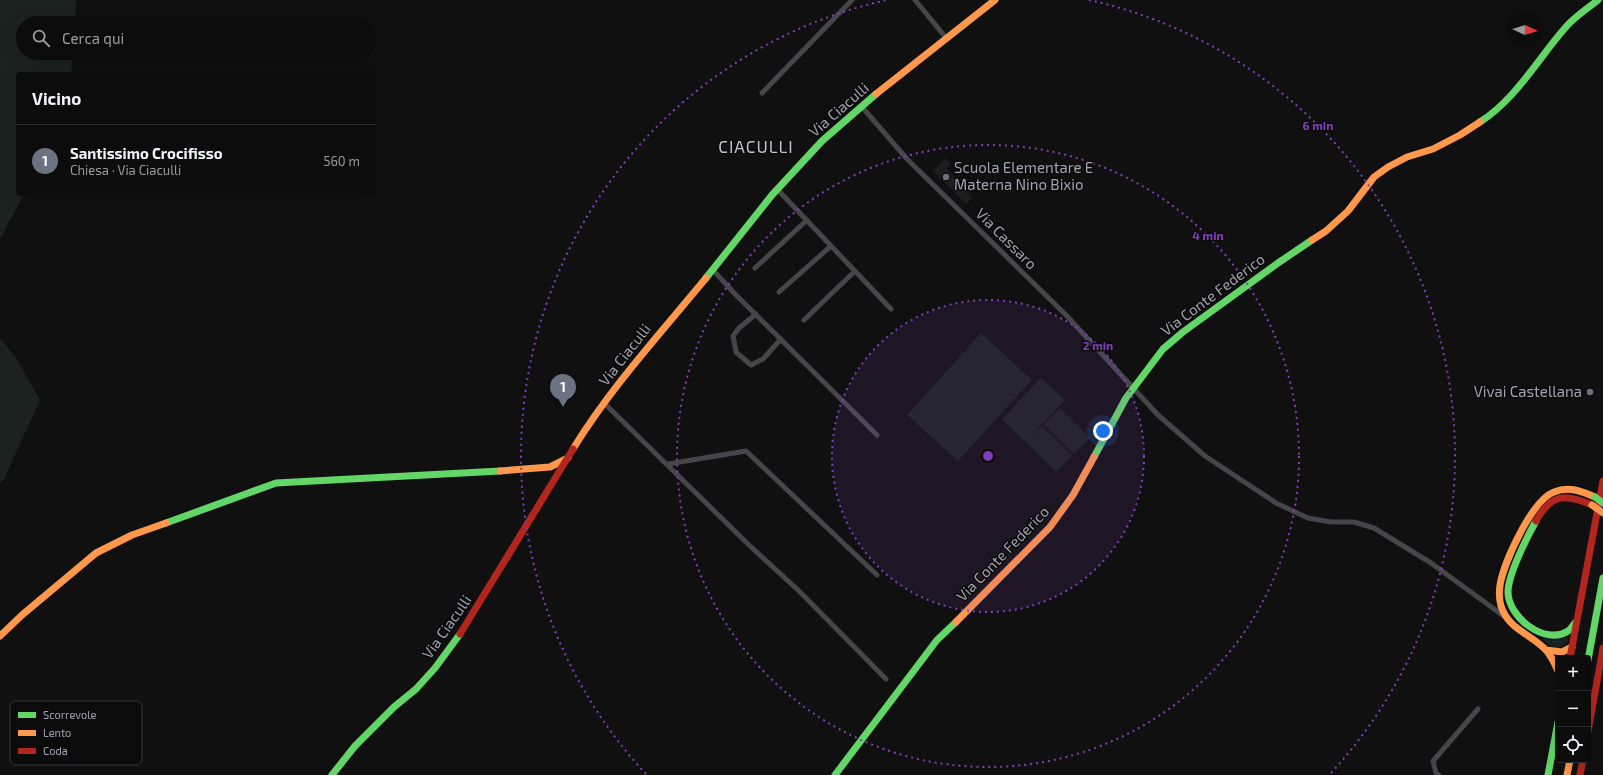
<!DOCTYPE html>
<html lang="it">
<head>
<meta charset="utf-8">
<style>
	body { margin:0; font-family:"Exo 2",sans-serif; background:#1a1a1b; color:#f1f3f6 }
	.controls { position:absolute; right:12px; bottom:12px; display:grid; overflow:hidden; border-radius:4px; box-shadow:0 4px 16px #0002 }
	.controls button { width:36px; height:36px; display:grid; place-items:center; padding:0; border:0; border-bottom:1px solid #2c2c2e; background:#0c0c0d; color:#f1f3f6; font:20px sans-serif }
	.compass { position:absolute; left:1507px; top:12px; width:36px; height:36px; border-radius:50%; background:#0c0c0d; box-shadow:0 4px 16px #0002; rotate:94deg }
	.you { position:absolute; left:1103px; top:431px; width:14px; height:14px; margin:-10px; border:3px solid #fff; border-radius:50%; background:#1a73e8; box-shadow:0 0 0 6px #1a73e833 }
	.badge { display:grid; place-items:center; width:26px; height:26px; border-radius:50%; background:#6f7079; color:#fff; font-size:13px; font-weight:700 }
	.pin { position:absolute; translate:-50% -33px; filter:drop-shadow(0 1px 2px #0008) }
	.pin::after { content:''; position:absolute; top:21px; width:14px; height:12px; background:inherit; clip-path:polygon(0 0,100% 0,50% 100%) }
	.list { margin:0; padding:0; list-style:none }
	h2 { display:flex; justify-content:space-between; align-items:center; height:52px; margin:0; padding:0 16px; font-size:17px }
	h2 small { font-size:13px; font-weight:400; color:#9a9b9d }
	.list li { display:grid; grid-template-columns:26px 1fr auto; gap:12px; align-items:center; box-sizing:border-box; height:72px; padding:0 16px; border-top:1px solid #2c2c2e }
	.list b { display:block; font-size:15px; white-space:nowrap }
	.list p { margin:0; font-size:13px; white-space:nowrap; color:#9a9b9d }
	.list em { font-size:13px; font-style:normal; color:#9a9b9d }
	.icon { flex:none; width:22px; height:22px; fill:none; stroke:currentColor; stroke-width:2; stroke-linecap:round; stroke-linejoin:round }
	.map { position:relative; flex:none; width:1603px; height:775px; overflow:hidden }
	.search { position:absolute; background:#0c0c0d; box-shadow:0 4px 16px #0002; left:16px; top:16px; width:360px; height:44px; display:flex; align-items:center; gap:10px; box-sizing:border-box; padding:0 14px; border-radius:22px; color:#9a9b9d; font-size:15px }
	.panel { position:absolute; background:#0c0c0d; box-shadow:0 4px 16px #0002; left:16px; top:72px; width:360px; height:124px; border-radius:4px }
	.map>svg:first-child { display:block }
	.built { fill:#1d1d1f }
	.green { fill:#1c221f }
	.lines { fill:none; stroke-linecap:round; stroke-linejoin:round }
	.street { stroke:#46464a; stroke-width:5 }
	.fast { stroke:#63d668; stroke-width:7 }
	.slow { stroke:#ff974d; stroke-width:7 }
	.jam { stroke:#b3261e; stroke-width:7 }
	.fast-bridge { stroke:#63d668; stroke-width:7 }
	.slow-bridge { stroke:#ff974d; stroke-width:7 }
	.ring { fill:none; stroke:#813ebd; stroke-width:2; stroke-dasharray:2 4 }
	.poi-dot { fill:#6f7079; stroke:#0b0b0c; stroke-width:1.5 }
	.labels { text-anchor:middle; stroke-width:3; stroke-linejoin:round; paint-order:stroke }
	.street-label { font-size:15px; fill:#a2a3b1; stroke:#0b0b0c }
	.poi-label { font-size:15px; fill:#a2a3b1; stroke:#0b0b0c; text-anchor:start }
	.quarter-label { font-size:17px; letter-spacing:1px; fill:#c2c3ce; stroke:#0b0b0c }
	.key { fill:#0b0b0c; stroke:#38393e; stroke-width:1 }
	.key-label { font-size:11px; fill:#a2a3b1 }
	.centre { fill:#813ebd; stroke:#0b0b0c; stroke-width:2 }
	.ring-label { font-size:12px; text-anchor:middle; font-weight:bold; fill:#813ebd; stroke:#0b0b0c; stroke-width:3; stroke-linejoin:round; paint-order:stroke }
</style>
</head>
<body>
<div class="map">
<svg width="1603" height="775" viewBox="0 0 1603 775">
	<rect width="100%" height="100%" fill="#101011"/>
	<path class="built" d="M945 158 951 164 947 169 962 185 965 182 970 189 967 192 972 198 966 204 933 171Z"/>
	<path class="green" d="M0 0H76L75 23H23V53H73L71 74H18V194H24L0 239Z
		M981 333 1032 380 958 461 907 415Z
		M0 339 15 356 40 400 4 479 0 483Z
		M1041 378 1065 400 1030 437 1042 426 1072 456 1056 472 1002 419Z
		M1060 408 1090 438 1074 454 1044 424Z
		M1566 637 1569 640 1566 644 1558 648 1549 645 1542 638 1553 640Z"/>
	<g class="lines">
		<path class="street" d="M915 0 947 39
			M762 93 852 0
			M862 107 907 159 1066 315 1158 415 1205 456 1276 503 1308 518 1331 522H1354L1374 528 1431 563 1505 617
			M777 189 891 309
			M755 268 807 220
			M712 269 734 293 877 435
			M779 292 831 246
			M756 314 739 328 733 336 736 352 751 365 763 359 781 339
			M804 320 855 271
			M604 403 750 546 798 590 886 679
			M668 464 746 451 877 575
			M1439 775 1436 773 1433 761 1478 709"/>
		<path class="fast" d="M1480 122C1516 99 1537 60 1565 28 1574 17 1587 9 1598 0
			M706 278 772 195 822 141 876 94
			M1094 457 1126 398 1163 349 1183 332 1278 263 1312 240
			M1536 521C1527 537 1508 575 1508 592 1508 617 1545 646 1568 631 1571 629 1573 625 1576 622
			M166 523 276 483 500 471
			M1588 660 1603 578
			M332 775 355 746 394 707 416 689 435 668 460 634
			M835 775 937 640 956 622
			M1548 775 1558 722"/>
		<path class="slow" d="M876 94 995 0
			M1312 240 1326 231 1348 211 1374 177 1388 167 1407 157 1433 149 1460 135 1480 122
			M573 449C611 387 660 334 706 278
			M500 471 550 467 568 458
			M956 622 1050 527 1073 495 1094 457
			M0 636 22 615 96 553 132 535 166 523
			M1546 650 1562 652 1572 647
			M1558 671C1555 664 1551 656 1546 650 1531 634 1508 629 1501 606 1499 599 1499 592 1500 585 1504 562 1532 500 1554 492 1569 486 1581 491 1595 497
			M1567 775 1570 760"/>
		<path class="jam" d="M1536 521C1551 494 1565 493 1592 505
			M460 634 573 449
			M1570 658 1603 481
			M1588 731 1603 648
			M1580 775 1583 760"/>
		<path class="fast-bridge" d="M1595 497 1603 503"/>
		<path class="slow-bridge" d="M1592 505 1603 513"/>
	</g>
	<circle cx="988" cy="456" r="156" fill="#813ebd" fill-opacity=".12"/>
	<g class="ring">
		<circle cx="988" cy="456" r="156"/>
		<circle cx="988" cy="456" r="311"/>
		<path d="M646 774A467 467 0 0 1 887 0M1089 0A467 467 0 0 1 1330 774"/>
	</g>
	<g class="poi-dot">
		<circle cx="946" cy="177" r="4"/>
		<circle cx="1590" cy="392" r="4"/>
	</g>
	<g class="labels">
		<g class="street-label">
			<text transform="translate(839 110) rotate(-41)" y="5">Via Ciaculli</text>
			<text transform="translate(1006 239) rotate(45)" y="5">Via Cassaro</text>
			<text transform="translate(1213 295) rotate(-37)" y="5">Via Conte Federico</text>
			<text transform="translate(625 355) rotate(-52)" y="5">Via Ciaculli</text>
			<text transform="translate(1003 554) rotate(-46)" y="5">Via Conte Federico</text>
			<text transform="translate(447 627) rotate(-55)" y="5">Via Ciaculli</text>
		</g>
		<g class="poi-label">
			<text x="954" y="173">Scuola Elementare E<tspan x="954" dy="17">Materna Nino Bixio</tspan></text>
			<text x="1582" y="397" text-anchor="end">Vivai Castellana</text>
		</g>
		<g class="quarter-label">
			<text x="756" y="153">CIACULLI</text>
		</g>
	</g>
	<rect x="10" y="701" width="132" height="64" rx="6" class="key"/>
	<rect x="18" y="712" width="18" height="6" fill="#63d668"/>
	<rect x="18" y="730" width="18" height="6" fill="#ff974d"/>
	<rect x="18" y="748" width="18" height="6" fill="#b3261e"/>
	<g class="key-label">
		<text x="43" y="719">Scorrevole</text>
		<text x="43" y="737">Lento</text>
		<text x="43" y="755">Coda</text>
	</g>
	<circle cx="988" cy="456" r="6" class="centre"/>
	<g class="ring-label">
		<text x="1318" y="130">6 min</text>
		<text x="1208" y="240">4 min</text>
		<text x="1098" y="350">2 min</text>
	</g>
</svg>
<div class="controls">
<button>+</button>
<button>−</button>
<button><svg class="icon" aria-label="locate" viewBox="0 0 24 24"><circle cx="12" cy="12" r="6"/><path d="M12 2v4M12 18v4M2 12h4M18 12h4"/></svg></button>
</div>
<svg class="compass" viewBox="-18 -18 36 36"><path d="M0-13l5 13h-10z" fill="#e53935"/><path d="M0 13l5-13h-10z" fill="#9a9b9d"/></svg>
<div class="you"></div>
<div class="pin badge" style="left:563px;top:407px;background:#6b7280">1</div>
<div class="search"><svg class="icon" aria-label="search" viewBox="0 0 24 24"><circle cx="10" cy="10" r="6"/><path d="M15 15l6 6"/></svg>Cerca qui</div>
<section class="panel">
<h2>Vicino<small></small></h2>
<ul class="list">
<li><span class="badge" style="background:#6b7280">1</span><div><b>Santissimo Crocifisso</b><p>Chiesa · Via Ciaculli</p></div><em>560 m</em></li>
</ul>
</section>
</div>
</body>
</html>
